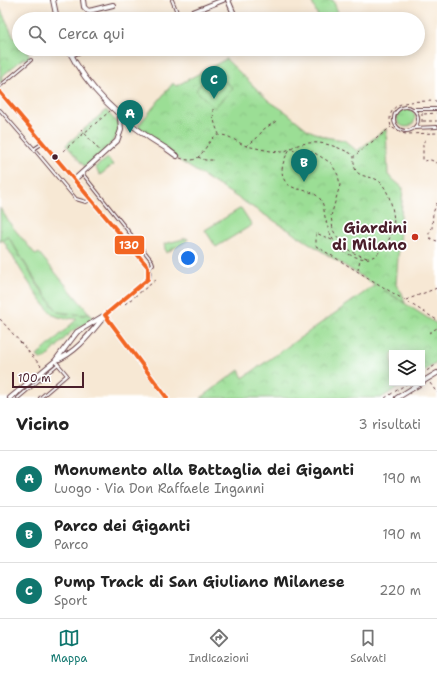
<!DOCTYPE html>
<html lang="it">
<head>
<meta charset="utf-8">
<style>
	body { margin:0; font-family:"Shantell Sans",sans-serif; background:#f6f6f6; color:#222 }
	.controls { position:absolute; right:12px; bottom:12px; display:grid; overflow:hidden; border-radius:0px; box-shadow:0 2px 10px #0003 }
	.controls button { width:36px; height:36px; display:grid; place-items:center; padding:0; border:0; border-bottom:1px solid #e0e0e0; background:#fff; color:#222; font:20px sans-serif }
	.scale { position:absolute; left:12px; bottom:10px; width:72px; box-sizing:border-box; padding-left:4px; border:2px solid #4a1f2b; border-top:0; font-size:11px; line-height:14px; white-space:nowrap; color:#4a1f2b; -webkit-text-stroke:3px #fff; paint-order:stroke }
	.you { position:absolute; left:188px; top:258px; width:14px; height:14px; margin:-10px; border:3px solid #fff; border-radius:50%; background:#1a73e8; box-shadow:0 0 0 6px #1a73e833 }
	.badge { display:grid; place-items:center; width:26px; height:26px; border-radius:50%; background:#0f766e; color:#fff; font-size:13px; font-weight:700 }
	.pin { position:absolute; translate:-50% -33px; filter:drop-shadow(0 1px 2px #0008) }
	.pin::after { content:''; position:absolute; top:21px; width:14px; height:12px; background:inherit; clip-path:polygon(0 0,100% 0,50% 100%) }
	.list { margin:0; padding:0; list-style:none }
	h2 { display:flex; justify-content:space-between; align-items:center; height:52px; margin:0; padding:0 16px; font-size:17px }
	h2 small { font-size:13px; font-weight:400; color:#767676 }
	.list li { display:grid; grid-template-columns:26px 1fr auto; gap:12px; align-items:center; box-sizing:border-box; height:56px; padding:0 16px; border-top:1px solid #e0e0e0 }
	.list b { display:block; font-size:15px; white-space:nowrap }
	.list p { margin:0; font-size:13px; white-space:nowrap; color:#767676 }
	.list em { font-size:13px; font-style:normal; color:#767676 }
	.icon { flex:none; width:22px; height:22px; fill:none; stroke:currentColor; stroke-width:2; stroke-linecap:round; stroke-linejoin:round }
	.map { position:relative; flex:none; width:437px; height:398px; overflow:hidden }
	.search { position:absolute; background:#fff; box-shadow:0 2px 10px #0003; left:12px; right:12px; top:12px; height:44px; display:flex; align-items:center; gap:10px; box-sizing:border-box; padding:0 14px; border-radius:22px; color:#767676; font-size:15px }
	.sheet { height:220px; background:#fff }
	nav { display:flex; justify-content:space-around; align-items:center; box-sizing:border-box; height:56px; border-top:1px solid #e0e0e0; background:#fff; font-size:11px; color:#767676 }
	nav a { display:grid; justify-items:center; gap:2px }
	nav .on { color:#0f766e }
	.map>svg:first-child { display:block }
	.grass { fill:url(#grass-tufts); stroke:#727e60 }
	.park { fill:url(#park-crowns); stroke:#727e60 }
	.garden { fill:#9bde95; stroke:#727e60 }
	.lines { fill:none; stroke-linecap:round; stroke-linejoin:round }
	.lane-casing { stroke:#643d44; stroke-width:4 }
	.street-casing { stroke:#643d44; stroke-width:6 }
	.path { stroke:#643d44; stroke-width:1; stroke-dasharray:3 3; stroke-linecap:butt }
	.lane { stroke:#fff; stroke-width:2 }
	.street { stroke:#fff; stroke-width:4 }
	.bus-1-casing { stroke:#fff; stroke-width:7 }
	.bus-1 { stroke:#f26522; stroke-width:4 }
	.bus-dot { fill:#4a1f2b; stroke:#fff; stroke-width:1.5 }
	.poi-dot { fill:#c8321e; stroke:#fff; stroke-width:1.5 }
	.labels { text-anchor:middle; stroke-width:3.5; stroke-linejoin:round; paint-order:stroke }
	.poi-label { font-size:15px; font-weight:bold; fill:#4a1f2b; stroke:#fff; text-anchor:end }
	.line-badge { stroke:#fff; stroke-width:1.5 }
	.badge-label { font-size:11px; text-anchor:middle; font-weight:bold; fill:#fff }
</style>
</head>
<body>
<div class="map">
<svg width="437" height="398" viewBox="0 0 437 398">
	<defs>
		<pattern id="grass-tufts" width="24" height="20" patternUnits="userSpaceOnUse"><rect width="24" height="20" fill="#9bde95"/><path d="M3 7l-1-3M5 7V3M7 7l1-3M15 17l-1-3M17 17v-4M19 17l1-3" fill="none" stroke="#87be81"/></pattern>
		<pattern id="park-crowns" width="20" height="18" patternUnits="userSpaceOnUse"><rect width="20" height="18" fill="#9bde95"/><path d="M2 6a3 3 0 1 1 6 0M12 15a3 3 0 1 1 6 0" fill="none" stroke="#87be81"/></pattern>
	</defs>
	<rect width="100%" height="100%" fill="#fff"/>
	<filter id="ink" filterUnits="userSpaceOnUse"><feTurbulence type="fractalNoise" baseFrequency=".025" numOctaves="2"/><feDisplacementMap in="SourceGraphic" scale="8" xChannelSelector="R" yChannelSelector="G"/><feConvolveMatrix kernelMatrix="1 2 1 2 8 2 1 2 1" color-interpolation-filters="sRGB"/></filter>
	<filter id="wash" filterUnits="userSpaceOnUse"><feTurbulence type="fractalNoise" baseFrequency=".012" numOctaves="4" result="noise"/><feDisplacementMap in="SourceGraphic" scale="16" xChannelSelector="R" yChannelSelector="G"/><feGaussianBlur stdDeviation="0.9" result="paint"/><feColorMatrix in="noise" values="0 0 0 0 0 0 0 0 0 0 0 0 0 0 0 0 0 1.4 0 .05"/><feComposite in="paint" operator="in"/></filter>
	<g filter="url(#wash)">
		<rect width="100%" height="100%" fill="#f7e8d4"/>
		<path class="grass" d="M397 118a9 9 0 1 1 18 0a9 9 0 1 1-18 0Z
			M8 236 37 284 58 312 84 315 89 313 94 319 72 331 45 359H40L37 356 77 319C71 318 62 319 56 316 44 311 11 254 3 240Z"/>
		<path class="park" d="M311 0H333L339 15 332 19H319Z
			M0 8 14 38 19 37V49H26L30 57 26 60 24 58 1 77 3 80 0 83Z
			M226 59 269 101 286 112 308 130 325 137 344 140 357 151 386 129 388 175 403 188 396 285 402 293 405 303 384 290 437 324V363L422 372V353H392V383H405L381 398H201L239 370 243 378 375 285 180 161 138 126 173 83 176 86Z
			M106 110 119 125C122 139 95 158 85 167L66 145Z
			M187 238 188 240 166 253 164 244Z"/>
		<path class="garden" d="M215 73 233 88 214 108 196 90 202 83Z
			M108 158 113 165 100 175 95 167Z
			M0 208 11 225 36 255 39 253 89 313 84 315 58 312 38 284 8 236 0 242Z
			M241 208 252 225 216 247 205 230Z"/>
	</g>
	<g filter="url(#ink)">
		<g class="lines">
			<g class="lane-casing">
				<path id="lane" d="M172 0 179 17
					M0 86 31 60
					M394 119a12 12 0 1 1 24 0a12 12 0 1 1-24 0Z
					M414 109H437
					M0 110 34 149
					M414 128 437 127
					M43 143 34 149 76 199 86 202 90 200
					M82 173 152 261 153 264 148 269
					M18 398 58 364
					M40 398 67 375 56 362"/>
			</g>
			<g class="street-casing">
				<path id="street" d="M53 0 57 19
					M83 0 84 7 88 11 93 10 113 5
					M228 0 236 19
					M169 19 183 16 223 0
					M68 49C90 93 125 124 167 149 170 151 173 154 177 156
					M71 55 86 49
					M0 92 148 267 149 273 148 279 105 315 167 398
					M74 180 117 141 121 130 120 117
					M55 361C76 353 90 334 103 318
					M422 382 437 373
					M10 398 55 361 77 332 105 315
					M397 398 421 383"/>
			</g>
			<path class="path" d="M437 101C417 102 384 97 391 127L401 133 406 134 437 133
				M213 109C213 118 215 126 219 134
				M422 113V123
				M424 114 437 113
				M423 121H437
				M81 129 100 151
				M426 140 423 142V161L431 160 437 163
				M246 146 256 139 264 129 278 120
				M63 151 110 111
				M198 157 205 160H215
				M180 158C183 159 186 160 189 160 204 162 208 134 220 135 232 135 240 146 251 147 261 149 272 152 282 152 287 151 293 146 298 145 319 139 336 146 354 155
				M437 203 433 213 432 228 429 233V236L431 239 437 241
				M332 240 316 233V246L437 320
				M367 258 351 252 338 239 333 230 331 216 340 185 338 175 331 163 313 152 290 149C285 157 280 167 283 177 289 195 314 185 322 202 324 206 324 212 325 217 329 234 335 250 353 256 361 259 369 260 376 255 383 250 391 238 393 230 396 217 390 191 380 182 374 176 364 178 358 173 353 168 354 162 354 156L391 127
				M358 270 360 259
				M406 300 437 288
				M125 304 156 280
				M0 319 41 366
				M429 333 437 328
				M422 374 437 364
				M430 383 437 393
				M385 398 408 383"/>
			<use href="#lane" class="lane"/>
			<use href="#street" class="street"/>
			<g class="bus-1-casing">
				<path id="bus-1" d="M0 92 148 267V279L105 315 167 398"/>
			</g>
			<use href="#bus-1" class="bus-1"/>
		</g>
	</g>
	<circle class="bus-dot" cx="55" cy="157" r="3.5"/>
	<circle class="poi-dot" cx="415" cy="237" r="4"/>
	<g class="labels">
		<g class="poi-label">
			<text x="407" y="233">Giardini<tspan x="407" dy="17">di Milano</tspan></text>
		</g>
	</g>
	<rect class="line-badge" x="114" y="235" width="31" height="20" rx="4" fill="#f26522"/>
	<g class="badge-label">
		<text x="129" y="249">130</text>
	</g>
</svg>
<div class="controls">
<button><svg class="icon" aria-label="layers" viewBox="0 0 24 24"><path d="M12 4l9 5-9 5-9-5zM3 14l9 5 9-5"/></svg></button>
</div>
<div class="scale">100 m</div>
<div class="you"></div>
<div class="pin badge" style="left:130px;top:133px">A</div>
<div class="pin badge" style="left:304px;top:182px">B</div>
<div class="pin badge" style="left:214px;top:99px">C</div>
<div class="search"><svg class="icon" aria-label="search" viewBox="0 0 24 24"><circle cx="10" cy="10" r="6"/><path d="M15 15l6 6"/></svg>Cerca qui</div>
</div>
<section class="sheet">
<h2>Vicino<small>3 risultati</small></h2>
<ul class="list">
<li><span class="badge">A</span><div><b>Monumento alla Battaglia dei Giganti</b><p>Luogo · Via Don Raffaele Inganni</p></div><em>190 m</em></li>
<li><span class="badge">B</span><div><b>Parco dei Giganti</b><p>Parco</p></div><em>190 m</em></li>
<li><span class="badge">C</span><div><b>Pump Track di San Giuliano Milanese</b><p>Sport</p></div><em>220 m</em></li>
</ul>
</section>
<nav>
<a class="on"><svg class="icon" aria-label="map" viewBox="0 0 24 24"><path d="M3 6l6-2 6 2 6-2v14l-6 2-6-2-6 2zM9 4v14M15 6v14"/></svg>Mappa</a>
<a><svg class="icon" aria-label="directions" viewBox="0 0 24 24"><path d="M12 3l9 9-9 9-9-9zM9 14v-3h6M13 9l2 2-2 2"/></svg>Indicazioni</a>
<a><svg class="icon" aria-label="saved" viewBox="0 0 24 24"><path d="M7 4h10v16l-5-4-5 4z"/></svg>Salvati</a>
</nav>
</body>
</html>
